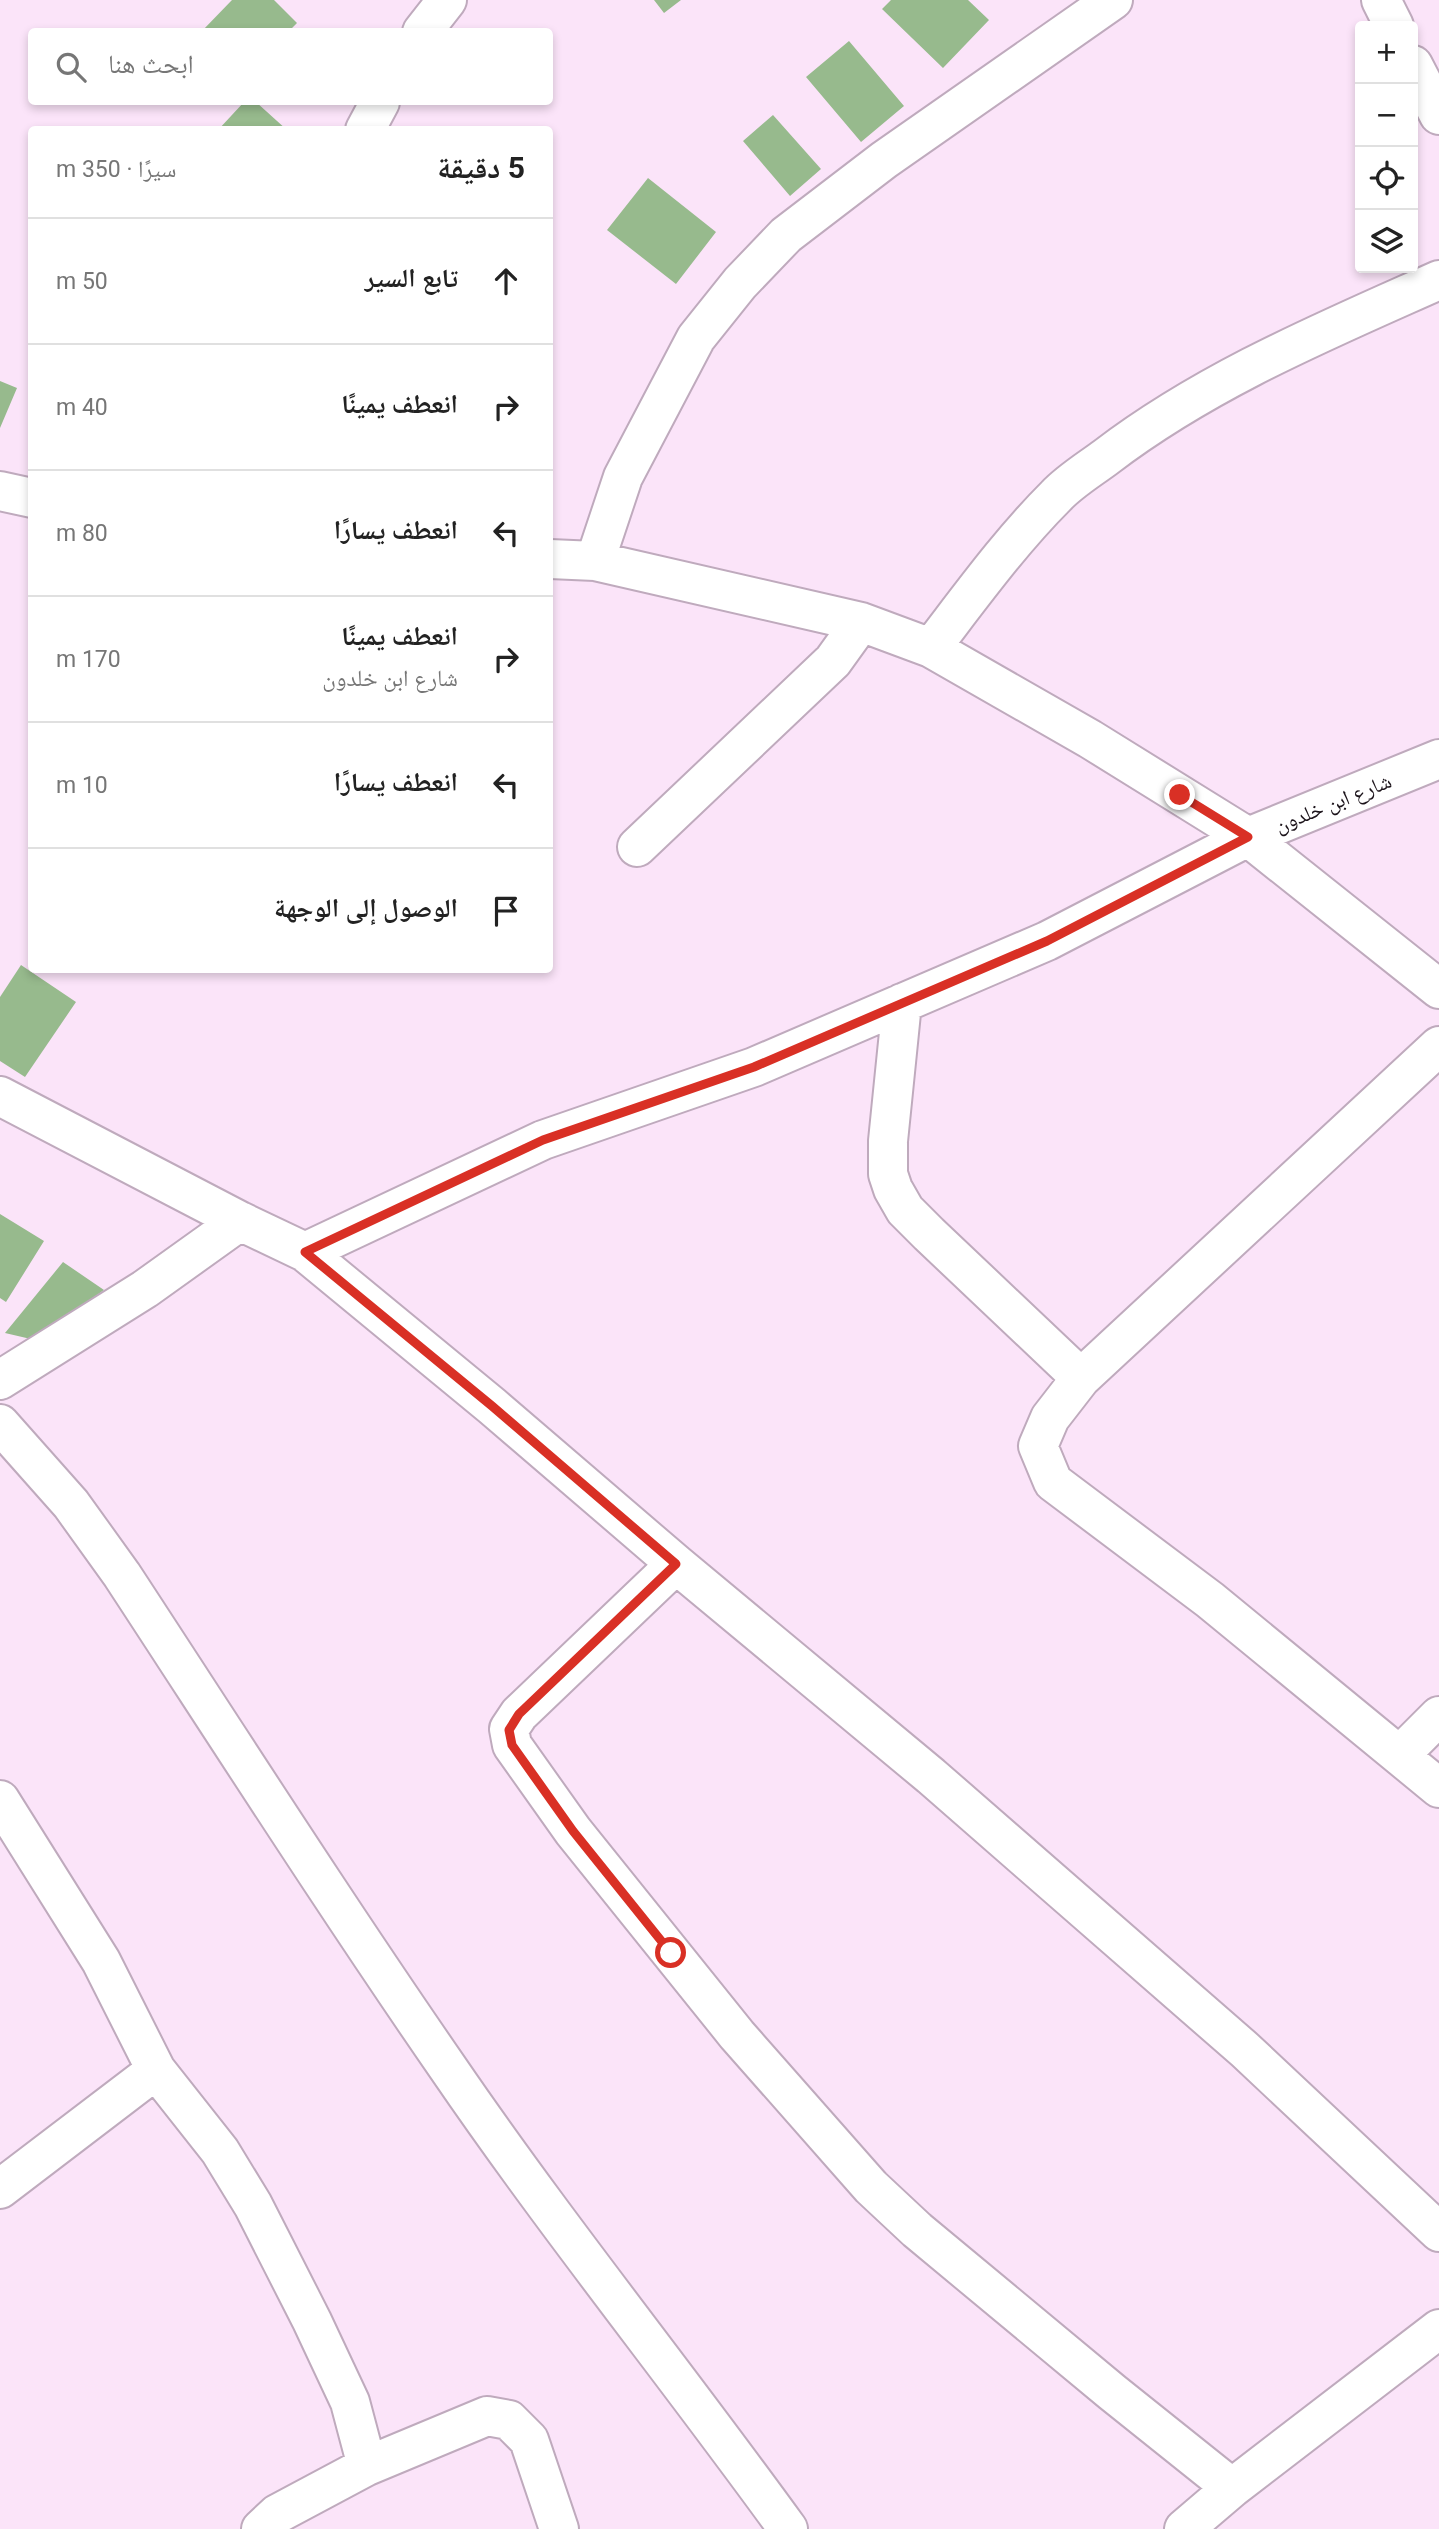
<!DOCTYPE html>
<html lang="ar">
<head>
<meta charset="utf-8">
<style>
	body { margin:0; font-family:Roboto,"Noto Naskh Arabic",sans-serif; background:#f6f6f6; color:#222; direction:rtl }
	.controls { position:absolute; right:21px; top:21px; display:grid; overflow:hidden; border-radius:7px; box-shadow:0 4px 10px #0003 }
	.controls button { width:63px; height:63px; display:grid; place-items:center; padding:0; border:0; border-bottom:2px solid #e0e0e0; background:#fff; color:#222; font:35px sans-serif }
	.stop { position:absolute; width:21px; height:21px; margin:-16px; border:5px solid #d93025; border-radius:50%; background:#fff }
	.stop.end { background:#d93025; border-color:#fff; box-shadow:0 2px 7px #0008 }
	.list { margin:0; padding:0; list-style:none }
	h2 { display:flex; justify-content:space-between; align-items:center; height:91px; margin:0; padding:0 28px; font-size:30px }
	h2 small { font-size:23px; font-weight:400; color:#767676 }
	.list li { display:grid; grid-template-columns:46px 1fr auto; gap:21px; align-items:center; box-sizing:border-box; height:126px; padding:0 28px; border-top:2px solid #e0e0e0 }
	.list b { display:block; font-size:26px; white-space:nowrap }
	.list p { margin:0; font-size:23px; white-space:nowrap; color:#767676 }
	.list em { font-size:23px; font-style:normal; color:#767676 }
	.icon { flex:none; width:38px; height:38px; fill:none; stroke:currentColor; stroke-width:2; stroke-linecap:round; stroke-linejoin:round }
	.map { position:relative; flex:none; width:1439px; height:2529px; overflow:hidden; direction:ltr }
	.search { position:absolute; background:#fff; box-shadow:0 4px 10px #0003; left:28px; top:28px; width:525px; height:77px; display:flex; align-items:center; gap:18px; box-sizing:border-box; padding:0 24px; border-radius:7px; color:#767676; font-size:26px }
	.panel { position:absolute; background:#fff; box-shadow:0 4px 10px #0003; left:28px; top:126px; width:525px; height:847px; border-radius:7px; direction:rtl }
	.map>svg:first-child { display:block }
	.building { fill:#97ba8d }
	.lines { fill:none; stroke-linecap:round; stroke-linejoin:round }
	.minor-casing { stroke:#bfaabd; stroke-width:42 }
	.minor { stroke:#fff; stroke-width:38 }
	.route { stroke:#d93025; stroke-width:9 }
	.labels { text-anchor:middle; stroke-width:5; stroke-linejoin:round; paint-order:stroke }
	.street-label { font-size:21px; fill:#1b131a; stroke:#fff }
</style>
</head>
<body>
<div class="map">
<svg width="1439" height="2529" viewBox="0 0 1439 2529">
	<rect width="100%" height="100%" fill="#fbe4f9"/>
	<path class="building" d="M232 0H274L297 23 288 32H201Z
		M654 0H681L664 13Z
		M891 0H968L989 20 943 68 882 9Z
		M849 41 904 106 861 142 806 77Z
		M244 102H256L287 130H218Z
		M773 115 821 169 790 196 743 141Z
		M648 178 716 232 676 284 607 230Z
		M0 381 17 388 0 428Z
		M21 965 76 1002 25 1077 0 1061V997Z
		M0 1214 44 1241 6 1302 0 1298Z
		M63 1262 104 1290 35 1340 5 1333Z"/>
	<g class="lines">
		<g class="minor-casing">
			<path id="minor" d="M1381 0 1394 26
				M422 32 447 0
				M1413 65 1439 115
				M365 130 380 102
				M0 491 32 498
				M550 559 595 561 861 622 931 648 1090 739 1248 837 1439 989
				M595 561 623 477 696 338 740 283 786 235 884 160 1113 0
				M931 648C971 596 1010 542 1056 496 1070 481 1090 469 1106 457 1207 380 1325 331 1439 280
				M637 847 833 661 861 622
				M902 1003 888 1141V1174L893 1189 905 1210 929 1234 1081 1378
				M1439 1046 1081 1378 1050 1418 1038 1446 1053 1482 1210 1600 1439 1788
				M0 1096 240 1221 305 1252 492 1406 676 1564 931 1776 1245 2050 1439 2232
				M305 1252 543 1140 754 1067 1047 941 1248 837 1439 759
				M0 1380 145 1289 240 1221
				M0 1424 71 1504 122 1575C230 1740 336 1906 448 2068 556 2226 676 2374 788 2529
				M676 1564 519 1714 509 1729 512 1745 573 1831 737 2035 871 2187 917 2230 1112 2392 1232 2488
				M1400 1755 1439 1716
				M0 1800 101 1961 156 2070 220 2151 253 2205 312 2321 350 2402 367 2466
				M0 2189 156 2070
				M261 2529 277 2514 367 2466 487 2416 509 2420 529 2440 559 2529
				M1184 2529 1232 2488 1439 2329"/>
		</g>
		<use href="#minor" class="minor"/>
	</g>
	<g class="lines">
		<path class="route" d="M671 1953 573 1831 512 1745 509 1730 519 1714 676 1564 492 1406 305 1252 543 1140 754 1067 1047 941 1248 837 1180 795"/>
	</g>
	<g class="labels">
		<g class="street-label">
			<text transform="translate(1333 803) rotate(-22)" y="7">شارع ابن خلدون</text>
		</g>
	</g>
</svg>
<div class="controls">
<button>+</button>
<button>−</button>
<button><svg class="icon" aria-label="locate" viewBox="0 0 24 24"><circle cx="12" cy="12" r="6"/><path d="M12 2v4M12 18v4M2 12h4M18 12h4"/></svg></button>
<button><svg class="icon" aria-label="layers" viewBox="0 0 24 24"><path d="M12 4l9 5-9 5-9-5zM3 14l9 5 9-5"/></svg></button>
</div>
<div class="stop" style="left:671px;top:1953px"></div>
<div class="stop end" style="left:1180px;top:795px"></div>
<div class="search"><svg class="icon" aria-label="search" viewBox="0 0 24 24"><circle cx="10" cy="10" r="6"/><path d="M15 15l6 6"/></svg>ابحث هنا</div>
<section class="panel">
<h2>5 دقيقة<small>سيرًا · 350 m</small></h2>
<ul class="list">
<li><svg class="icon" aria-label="ahead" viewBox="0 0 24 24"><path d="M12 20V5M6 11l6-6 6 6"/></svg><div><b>تابع السير</b></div><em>50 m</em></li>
<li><svg class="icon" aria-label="right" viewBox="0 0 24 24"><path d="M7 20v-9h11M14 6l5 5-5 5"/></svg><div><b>انعطف يمينًا</b></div><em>40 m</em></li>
<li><svg class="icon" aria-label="left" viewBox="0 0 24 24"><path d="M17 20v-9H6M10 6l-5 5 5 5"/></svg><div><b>انعطف يسارًا</b></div><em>80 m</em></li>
<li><svg class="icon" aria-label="right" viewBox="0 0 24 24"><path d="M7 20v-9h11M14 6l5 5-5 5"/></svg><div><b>انعطف يمينًا</b><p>شارع ابن خلدون</p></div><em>170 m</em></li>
<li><svg class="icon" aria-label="left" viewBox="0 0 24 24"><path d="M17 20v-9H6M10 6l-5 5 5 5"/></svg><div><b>انعطف يسارًا</b></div><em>10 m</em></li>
<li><svg class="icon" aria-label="arrive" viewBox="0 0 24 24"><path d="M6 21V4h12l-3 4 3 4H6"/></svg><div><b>الوصول إلى الوجهة</b></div></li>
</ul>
</section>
</div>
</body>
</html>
